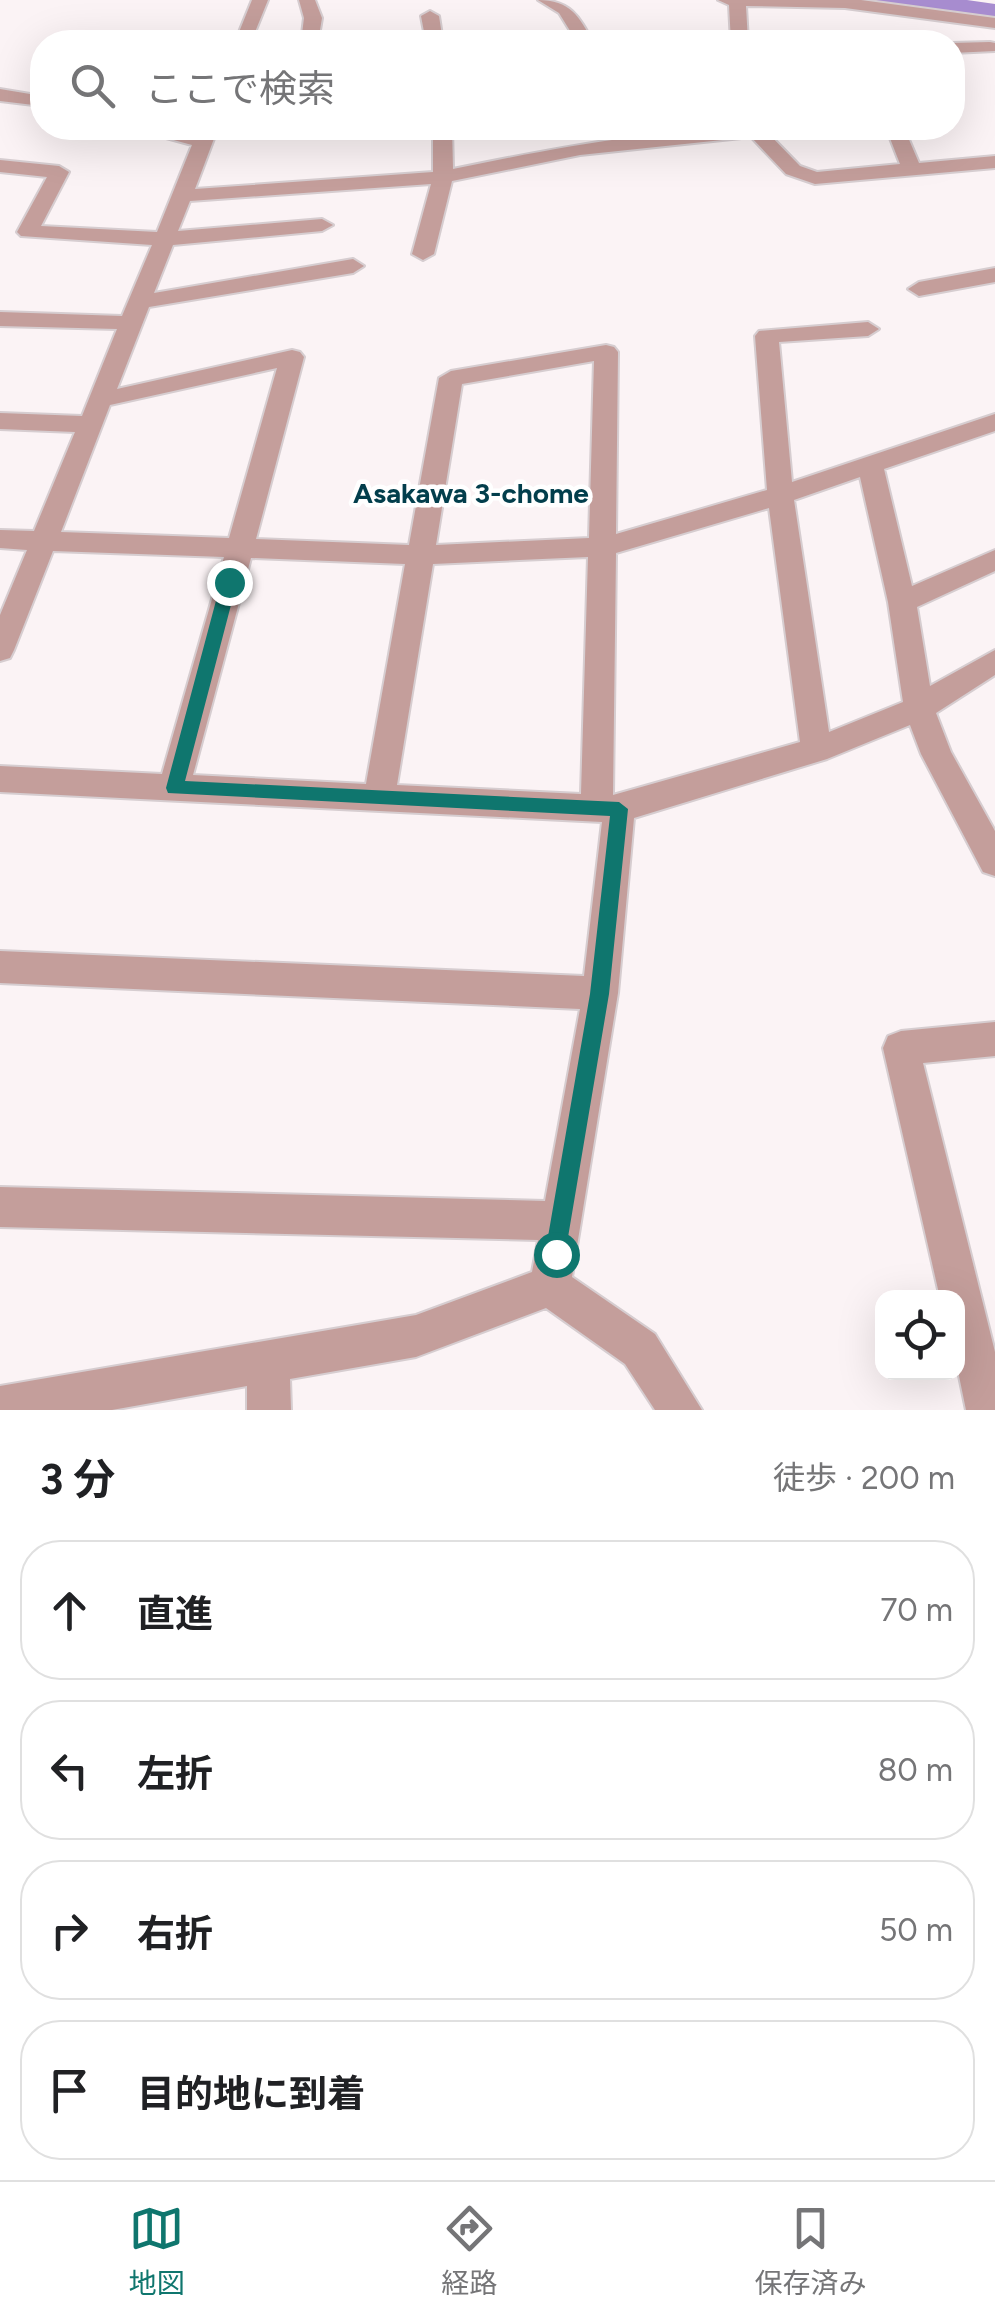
<!DOCTYPE html>
<html lang="ja">
<head>
<meta charset="utf-8">
<style>
	body { margin:0; font-family:Figtree,"Noto Sans JP",sans-serif; background:#f2f2f2; color:#202124 }
	.controls { position:absolute; right:30px; bottom:30px; display:grid; overflow:hidden; border-radius:20px; box-shadow:0 10px 40px #0002 }
	.controls button { width:90px; height:90px; display:grid; place-items:center; padding:0; border:0; border-bottom:2px solid #e0e0e0; background:#fff; color:#202124; font:50px sans-serif }
	.stop { position:absolute; width:30px; height:30px; margin:-22px; border:8px solid #0f766e; border-radius:50%; background:#fff }
	.stop.end { background:#0f766e; border-color:#fff; box-shadow:0 2px 10px #0008 }
	.list { margin:0; padding:0; list-style:none }
	h2 { display:flex; justify-content:space-between; align-items:center; height:130px; margin:0; padding:0 40px; font-size:42px }
	h2 small { font-size:32px; font-weight:400; color:#757577 }
	.list li { display:grid; grid-template-columns:65px 1fr auto; gap:30px; align-items:center; box-sizing:border-box; height:140px; margin:0 20px 20px; padding:0 20px; border:2px solid #e0e0e0; border-radius:40px }
	.list b { display:block; font-size:38px; white-space:nowrap }
	.list em { font-size:32px; font-style:normal; color:#757577 }
	.icon { flex:none; width:55px; height:55px; fill:none; stroke:currentColor; stroke-width:2; stroke-linecap:round; stroke-linejoin:round }
	.map { position:relative; flex:none; width:995px; height:1410px; overflow:hidden }
	.search { position:absolute; background:#fff; box-shadow:0 10px 40px #0002; left:30px; right:30px; top:30px; height:110px; display:flex; align-items:center; gap:25px; box-sizing:border-box; padding:0 35px; border-radius:40px; color:#757577; font-size:38px }
	.sheet { height:770px; background:#fff }
	nav { display:flex; justify-content:space-around; align-items:center; box-sizing:border-box; height:140px; border-top:2px solid #e0e0e0; background:#fff; font-size:28px; color:#757577 }
	nav a { display:grid; justify-items:center; gap:5px }
	nav .on { color:#0f766e }
	.map>svg:first-child { display:block }
	.lines { fill:none; stroke-linecap:round; stroke-linejoin:round }
	.river { fill:#a78ccf; fill-rule:evenodd }
	.minor-casing { stroke:#d6cdd0; stroke-width:4 }
	.minor { fill:#c49e9b; fill-rule:evenodd }
	.route { fill:#0f766e }
	.labels { text-anchor:middle; stroke-width:9; stroke-linejoin:round; paint-order:stroke }
	.neighbourhood-label { font-size:28px; font-weight:bold; fill:#023e4c; stroke:#fff }
</style>
</head>
<body>
<div class="map">
<svg width="995" height="1410" viewBox="0 0 995 1410">
	<rect width="100%" height="100%" fill="#fbf3f5"/>
	<g class="lines">
		<path class="river" d="M870 0H967L995 4V26L888 11 875 8Z"/>
		<g class="minor-casing">
			<path id="minor" d="M252 0H268L251 42H235Z
				M299 0H315L322 18 318 42H301L304 18Z
				M538 0C570 0 579 16 593 42H577L559 13Z
				M718 0H861L995 18V28L845 8 746 6 748 42H731L729 5Z
				M430 11 439 16 443 42H426L421 16Z
				M952 43 990 42 995 43V51L952 53Z
				M0 89 42 96V106L0 101Z
				M142 128H171L197 134 200 128H218L195 189 433 172V128H452L453 169C555 148 659 128 763 128L800 166 817 172 900 164 886 128H904L919 163 995 156V168L815 184 786 174 751 137 580 155 452 181 434 254 423 260 412 254 431 184 190 201 178 231 322 219 333 225 322 231 173 245 154 293 353 259 364 266 353 273 149 307 117 389 292 350 300 352 304 357 256 539 409 545 439 378 451 371 606 345 614 347 618 352 616 534 767 490 755 336 759 331 868 322 879 329 868 336 779 342 792 482 995 414V431L884 469 912 586 995 550V571L917 607 930 686 995 650V675L936 713 951 752 995 831V876L983 872 921 754 910 725 827 759 634 818 618 993 572 1277 655 1334 702 1410H655L625 1364 546 1308 416 1357 290 1379 291 1410H247V1386L112 1410H0V1386L416 1315 532 1272 538 1240 0 1227V1187L545 1201 580 1009 0 983V951L584 976 602 822 0 792V766L162 774 224 557 53 551 14 650 10 658 0 661V615L27 550 0 548V530L34 531 75 432 0 429V413L82 416 117 329 0 326V312L122 316 152 245 21 236 17 232 47 177 0 172V160L59 166 69 172 41 226 157 232 192 145 144 132ZM594 361 589 538 436 545 462 384ZM277 368 229 538 61 532 110 405ZM860 477 888 602 903 702 829 732 794 500ZM769 508 800 742 613 795 616 553ZM588 557 581 794 397 785 433 564ZM251 558 405 564 366 784 193 775Z
				M995 268V282L919 296 908 289 919 282Z
				M995 1022V1056L923 1063 995 1352V1410H966L958 1371V1298H940L883 1048 888 1036 901 1031Z"/>
		</g>
		<use href="#minor" class="minor"/>
	</g>
	<path class="route" d="M229 577 237 582 185 781 619 802 628 809 609 994 564 1261 556 1264 548 1261 545 1254 590 994 610 816 168 793 166 788 221 582Z"/>
	<g class="labels">
		<g class="neighbourhood-label">
			<text x="471" y="503">Asakawa 3-chome</text>
		</g>
	</g>
</svg>
<div class="controls">
<button><svg class="icon" aria-label="locate" viewBox="0 0 24 24"><circle cx="12" cy="12" r="6"/><path d="M12 2v4M12 18v4M2 12h4M18 12h4"/></svg></button>
</div>
<div class="stop" style="left:556px;top:1254px"></div>
<div class="stop end" style="left:229px;top:582px"></div>
<div class="search"><svg class="icon" aria-label="search" viewBox="0 0 24 24"><circle cx="10" cy="10" r="6"/><path d="M15 15l6 6"/></svg>ここで検索</div>
</div>
<section class="sheet">
<h2>3 分<small>徒歩 · 200 m</small></h2>
<ul class="list">
<li><svg class="icon" aria-label="ahead" viewBox="0 0 24 24"><path d="M12 20V5M6 11l6-6 6 6"/></svg><div><b>直進</b></div><em>70 m</em></li>
<li><svg class="icon" aria-label="left" viewBox="0 0 24 24"><path d="M17 20v-9H6M10 6l-5 5 5 5"/></svg><div><b>左折</b></div><em>80 m</em></li>
<li><svg class="icon" aria-label="right" viewBox="0 0 24 24"><path d="M7 20v-9h11M14 6l5 5-5 5"/></svg><div><b>右折</b></div><em>50 m</em></li>
<li><svg class="icon" aria-label="arrive" viewBox="0 0 24 24"><path d="M6 21V4h12l-3 4 3 4H6"/></svg><div><b>目的地に到着</b></div></li>
</ul>
</section>
<nav>
<a class="on"><svg class="icon" aria-label="map" viewBox="0 0 24 24"><path d="M3 6l6-2 6 2 6-2v14l-6 2-6-2-6 2zM9 4v14M15 6v14"/></svg>地図</a>
<a><svg class="icon" aria-label="directions" viewBox="0 0 24 24"><path d="M12 3l9 9-9 9-9-9zM9 14v-3h6M13 9l2 2-2 2"/></svg>経路</a>
<a><svg class="icon" aria-label="saved" viewBox="0 0 24 24"><path d="M7 4h10v16l-5-4-5 4z"/></svg>保存済み</a>
</nav>
</body>
</html>
